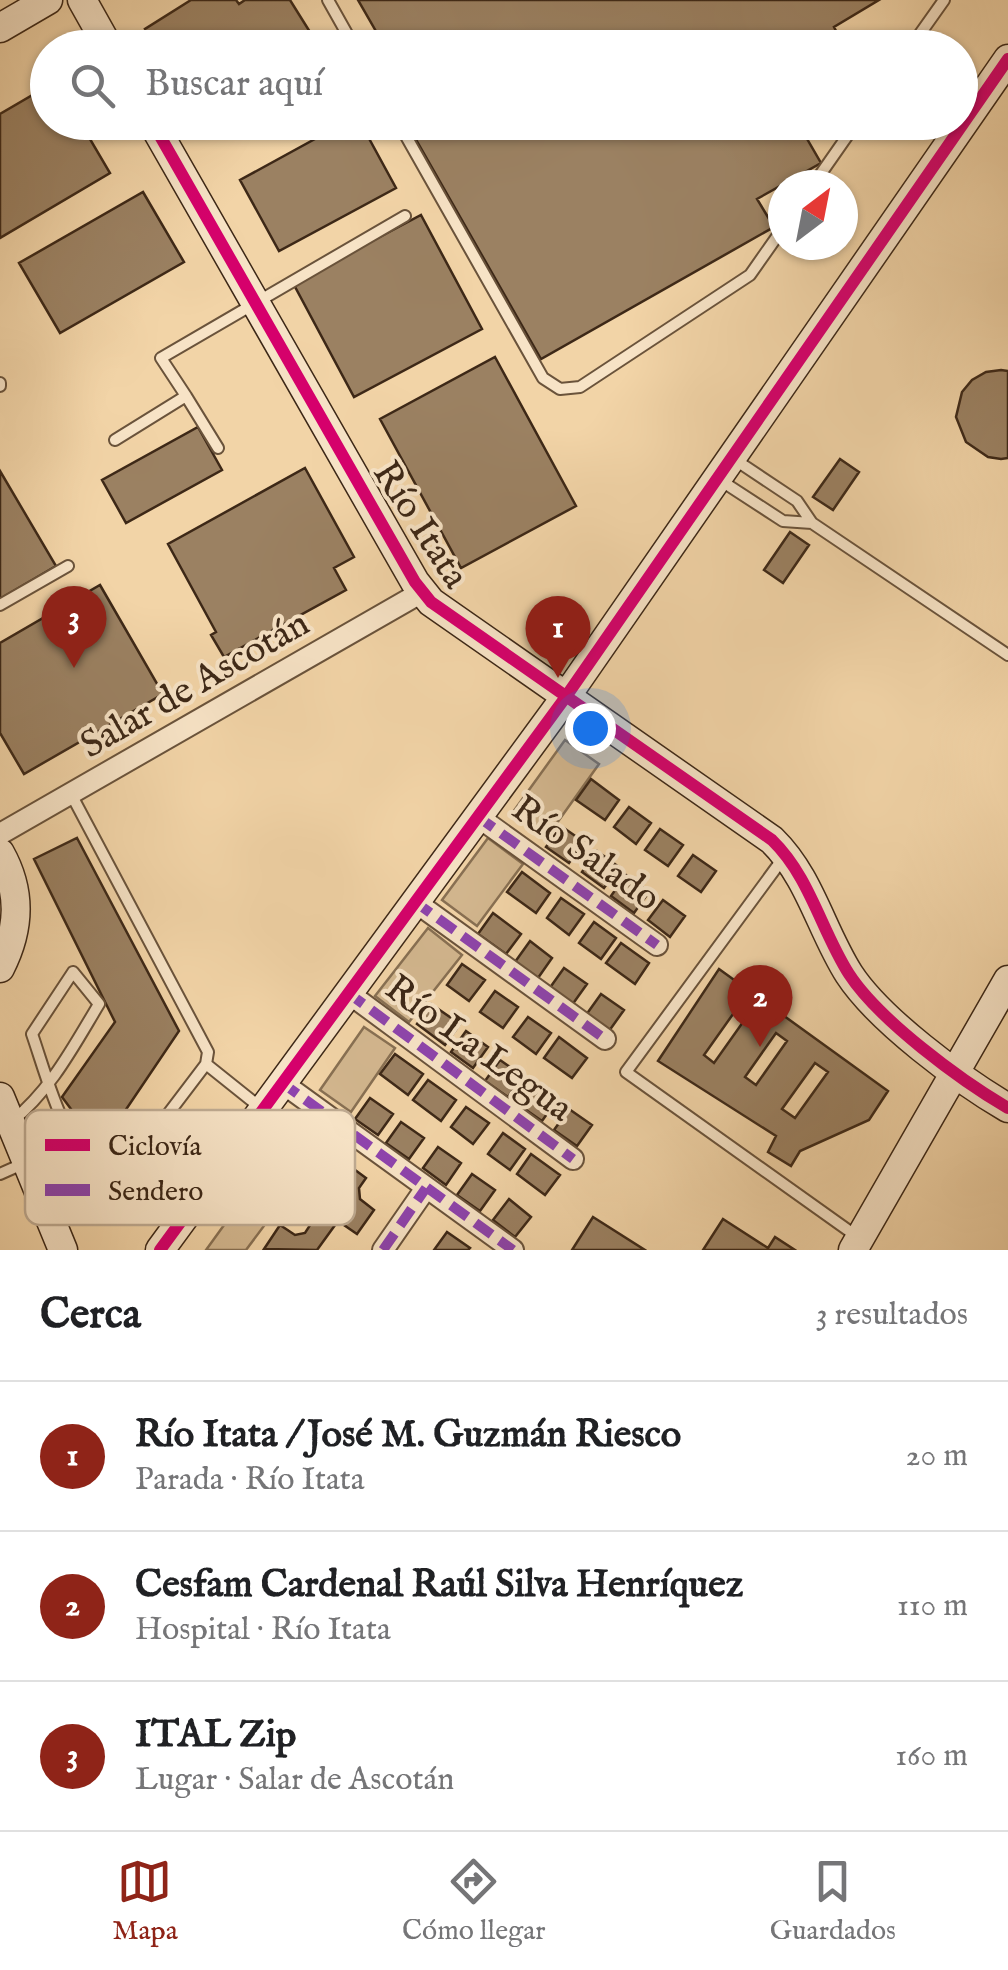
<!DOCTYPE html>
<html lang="es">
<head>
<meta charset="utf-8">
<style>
	body { margin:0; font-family:"IM FELL English",serif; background:#f6f6f6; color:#202124 }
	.compass { position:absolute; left:768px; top:170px; width:90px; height:90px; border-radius:50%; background:#fff; box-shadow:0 2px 8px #0004; rotate:32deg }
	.you { position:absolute; left:590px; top:728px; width:35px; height:35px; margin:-25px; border:8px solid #fff; border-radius:50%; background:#1a73e8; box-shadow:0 0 0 15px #1a73e833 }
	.badge { display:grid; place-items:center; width:65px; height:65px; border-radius:50%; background:#8f2418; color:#fff; font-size:32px; font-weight:700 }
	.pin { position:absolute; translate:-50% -82px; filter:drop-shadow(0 2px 5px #0008) }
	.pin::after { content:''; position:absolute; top:52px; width:35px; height:30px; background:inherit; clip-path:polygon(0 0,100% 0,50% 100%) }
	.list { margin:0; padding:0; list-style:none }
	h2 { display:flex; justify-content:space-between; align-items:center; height:130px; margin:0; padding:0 40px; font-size:42px }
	h2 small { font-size:32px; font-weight:400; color:#757577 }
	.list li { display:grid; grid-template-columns:65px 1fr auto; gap:30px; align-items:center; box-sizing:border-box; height:150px; padding:0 40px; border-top:2px solid #e0e0e0 }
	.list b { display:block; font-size:38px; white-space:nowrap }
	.list p { margin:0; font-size:32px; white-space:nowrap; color:#757577 }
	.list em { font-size:32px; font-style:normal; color:#757577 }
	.icon { flex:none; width:55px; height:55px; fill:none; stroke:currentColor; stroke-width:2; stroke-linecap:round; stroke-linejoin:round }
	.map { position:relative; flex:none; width:1008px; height:1250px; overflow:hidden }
	.search { position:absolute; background:#fff; box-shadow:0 2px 8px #0004; left:30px; right:30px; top:30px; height:110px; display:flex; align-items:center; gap:25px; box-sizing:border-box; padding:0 35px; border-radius:55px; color:#757577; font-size:38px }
	.sheet { height:580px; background:#fff }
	nav { display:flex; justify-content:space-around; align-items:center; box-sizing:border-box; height:140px; border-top:2px solid #e0e0e0; background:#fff; font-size:28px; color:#757577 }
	nav a { display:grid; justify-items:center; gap:5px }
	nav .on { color:#8f2418 }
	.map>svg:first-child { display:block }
	.green { fill:#d3b78f; stroke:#887053; stroke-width:2.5 }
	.building { fill:#9b8162; stroke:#3d2817; stroke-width:2.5; fill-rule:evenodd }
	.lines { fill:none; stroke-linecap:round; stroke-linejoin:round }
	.lane-casing { stroke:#6a533b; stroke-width:14 }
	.street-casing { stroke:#6a533b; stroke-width:24 }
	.secondary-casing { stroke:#3d2817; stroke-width:31 }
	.lane { stroke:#f7e3c6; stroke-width:10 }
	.street { stroke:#f7e3c6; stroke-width:20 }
	.secondary { stroke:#f7e3c6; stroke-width:28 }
	.quiet { stroke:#8e44ad; stroke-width:10; stroke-dasharray:20 10; stroke-linecap:butt }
	.cycleway-casing { stroke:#f7e3c6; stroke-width:19 }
	.cycleway { stroke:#d6006c; stroke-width:12 }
	.labels { text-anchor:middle; stroke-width:8; stroke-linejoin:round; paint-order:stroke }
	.street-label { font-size:38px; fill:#3d2817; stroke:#f7e3c6 }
	.key { fill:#f7e3c6; stroke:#bfab92; stroke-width:2.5 }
	.key-label { font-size:28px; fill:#3d2817 }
</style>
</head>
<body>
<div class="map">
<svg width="1008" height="1250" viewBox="0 0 1008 1250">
	<rect width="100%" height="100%" fill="#f2d4a7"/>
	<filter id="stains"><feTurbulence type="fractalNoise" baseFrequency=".002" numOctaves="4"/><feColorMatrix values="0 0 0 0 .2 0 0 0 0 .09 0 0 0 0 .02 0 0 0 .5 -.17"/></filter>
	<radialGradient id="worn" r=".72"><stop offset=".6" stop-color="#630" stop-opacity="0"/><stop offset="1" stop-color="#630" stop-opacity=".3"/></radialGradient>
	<path class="green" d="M565 740 599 764 547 837 513 812Z
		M488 838 523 864 477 926 442 900Z
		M428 928 462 955 409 1022 375 996Z
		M364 1027 395 1048 351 1112 320 1090Z
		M305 1113 331 1136 246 1250H206Z"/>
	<path class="building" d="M191 0H236L239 4 245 0H290L320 48H157L145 29Z
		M358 0H879L834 27 845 48H367L381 40Z
		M48 86V122H80L110 173 0 238V114Z
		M346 122H360L396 188 279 251 240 180Z
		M406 122H835L806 137 821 163 757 199 774 227 541 359Z
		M143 192 184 262 60 333 19 263Z
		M421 215 482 329 354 397 293 283Z
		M495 357 576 506 461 568 380 419Z
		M1001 370 1008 371V458L1001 459 988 457 966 442 956 417 962 392 972 380 986 372Z
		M198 427 222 470 126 523 102 480Z
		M840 459 859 472 833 510 813 497Z
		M305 468 354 557 334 568 346 590 224 657 211 635 216 632 168 544Z
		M0 471 56 566 0 599Z
		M790 532 809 545 783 583 764 570Z
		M100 585 163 694 24 774 0 733V643Z
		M591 779 619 800 605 820 576 800Z
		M629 807 651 823 636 844 614 827Z
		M561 826 584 842 569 863 546 847Z
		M660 829 683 845 668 866 645 850Z
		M77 838 179 1031 100 1148 62 1097 115 1022 34 859Z
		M597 851 619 867 604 888 582 872Z
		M693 855 716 871 701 892 678 876Z
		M522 872 550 893 536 913 507 892Z
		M626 875 649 892 634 913 611 896Z
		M561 898 584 914 569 935 547 918Z
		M663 900 685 916 670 937 648 920Z
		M493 913 521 934 506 954 478 934Z
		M594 922 616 938 601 959 579 943Z
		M530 941 552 958 538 978 515 962Z
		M621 943 649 963 635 984 606 963Z
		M462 964 485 980 469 1001 447 985Z
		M564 968 587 984 572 1005 549 989Z
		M719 969 888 1091 869 1120 800 1151 791 1166 768 1152 776 1136 658 1061ZM738 1007 748 1015 714 1063 704 1055ZM776 1033 787 1041 756 1085 745 1077ZM815 1063 828 1072 795 1118 782 1109Z
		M495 991 518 1007 503 1028 480 1012Z
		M601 994 624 1010 609 1031 586 1015Z
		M431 1004 460 1024 445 1045 417 1024Z
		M528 1017 551 1033 536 1054 513 1037Z
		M466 1031 488 1047 473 1068 451 1052Z
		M559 1037 587 1058 572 1078 544 1058Z
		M395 1054 423 1074 408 1095 380 1074Z
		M500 1060 523 1076 508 1097 485 1081Z
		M428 1080 456 1100 441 1121 413 1100Z
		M534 1084 556 1101 542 1121 519 1105Z
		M370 1098 393 1114 378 1135 355 1119Z
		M466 1107 489 1123 473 1144 451 1127Z
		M569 1109 592 1125 577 1146 554 1130Z
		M401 1122 424 1138 409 1159 386 1143Z
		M503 1133 525 1149 510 1170 488 1154Z
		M438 1147 461 1163 446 1185 423 1168Z
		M531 1154 560 1175 545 1195 517 1174Z
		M347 1164 366 1178 359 1188 360 1199 374 1210 357 1234 338 1221 317 1250 264 1249 280 1225 295 1235 305 1233 316 1216 313 1198 301 1190 318 1167 335 1179Z
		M472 1174 495 1190 480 1211 457 1195Z
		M509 1199 531 1217 515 1237 493 1220Z
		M593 1217 645 1250H572Z
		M723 1219 768 1248 775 1237 795 1250H703Z
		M447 1232 470 1248 468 1250H434Z"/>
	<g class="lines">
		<g class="lane-casing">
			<path id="lane" d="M328 0 355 48
				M910 48 944 0
				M398 122 543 378 560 389 580 387 750 275 783 228
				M813 185 857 122
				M0 383V386
				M186 396 218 448
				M115 440 186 396 161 358 405 216
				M734 459 797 501 812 523 1008 655
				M720 480 783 521 812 523
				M0 605 68 566
				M784 857 626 1072 859 1238
				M206 1064 261 1108
				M11 1122C51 1090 73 1047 99 1004L73 972 32 1034C48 1080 64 1149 105 1176L124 1172 206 1064 208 1052 71 794
				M0 1174 27 1162"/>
		</g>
		<g class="street-casing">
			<path id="street" d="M477 816 657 945
				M0 834 422 592
				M414 901 605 1039
				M347 992 573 1159
				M281 1082 513 1250
				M383 1250 426 1188"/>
		</g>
		<g class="secondary-casing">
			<path id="secondary" d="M82 0 109 48
				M0 28 48 0
				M152 122 415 582 431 602 772 840C810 877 821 930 849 974 879 1020 960 1080 1008 1108
				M0 853C22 892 20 929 0 968
				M0 1097 63 1250
				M160 1250 565 698 1008 59
				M853 1250 1008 980"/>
		</g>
		<use href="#lane" class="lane"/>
		<use href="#street" class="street"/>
		<use href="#secondary" class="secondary"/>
		<path class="quiet" d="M477 816 657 945
			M414 901 605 1039
			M347 992 573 1159
			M281 1082 513 1250
			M383 1250 426 1188"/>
		<g class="cycleway-casing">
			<path id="cycleway" d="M152 122 415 582 431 602 772 840C810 877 821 930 849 974 879 1020 960 1080 1008 1108
				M160 1250 565 698 1008 59"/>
		</g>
		<use href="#cycleway" class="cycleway"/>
	</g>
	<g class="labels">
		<g class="street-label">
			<text transform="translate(422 524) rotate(57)" y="13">Río Itata</text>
			<text transform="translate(194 683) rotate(-30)" y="13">Salar de Ascotán</text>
			<text transform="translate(587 852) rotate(35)" y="13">Río Salado</text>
			<text transform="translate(480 1047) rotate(36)" y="13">Río La Legua</text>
		</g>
	</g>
	<rect x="25" y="1110" width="330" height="115" rx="15" class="key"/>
	<rect x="45" y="1139" width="45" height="12" fill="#d6006c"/>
	<rect x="45" y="1184" width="45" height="12" fill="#8e44ad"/>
	<g class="key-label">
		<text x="108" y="1155">Ciclovía</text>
		<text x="108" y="1200">Sendero</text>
	</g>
	<rect width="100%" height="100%" filter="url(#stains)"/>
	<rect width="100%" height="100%" fill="url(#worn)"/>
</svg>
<svg class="compass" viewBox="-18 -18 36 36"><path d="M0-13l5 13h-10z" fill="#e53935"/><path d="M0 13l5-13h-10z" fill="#757577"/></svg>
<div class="you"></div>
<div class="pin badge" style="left:558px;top:678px">1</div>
<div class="pin badge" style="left:760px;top:1047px">2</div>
<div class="pin badge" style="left:74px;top:668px">3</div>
<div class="search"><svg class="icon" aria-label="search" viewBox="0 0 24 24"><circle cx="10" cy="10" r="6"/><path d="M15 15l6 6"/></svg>Buscar aquí</div>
</div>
<section class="sheet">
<h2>Cerca<small>3 resultados</small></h2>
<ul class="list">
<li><span class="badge">1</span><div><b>Río Itata / José M. Guzmán Riesco</b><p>Parada · Río Itata</p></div><em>20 m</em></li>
<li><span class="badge">2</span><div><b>Cesfam Cardenal Raúl Silva Henríquez</b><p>Hospital · Río Itata</p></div><em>110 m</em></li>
<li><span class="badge">3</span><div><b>ITAL Zip</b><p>Lugar · Salar de Ascotán</p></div><em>160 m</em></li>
</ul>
</section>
<nav>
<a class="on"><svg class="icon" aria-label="map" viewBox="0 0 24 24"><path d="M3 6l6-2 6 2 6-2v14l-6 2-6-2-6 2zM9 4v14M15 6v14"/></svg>Mapa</a>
<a><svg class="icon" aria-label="directions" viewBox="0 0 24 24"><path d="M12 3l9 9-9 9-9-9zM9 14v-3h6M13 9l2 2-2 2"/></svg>Cómo llegar</a>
<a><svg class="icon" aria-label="saved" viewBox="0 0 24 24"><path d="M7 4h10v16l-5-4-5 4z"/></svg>Guardados</a>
</nav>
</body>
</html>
